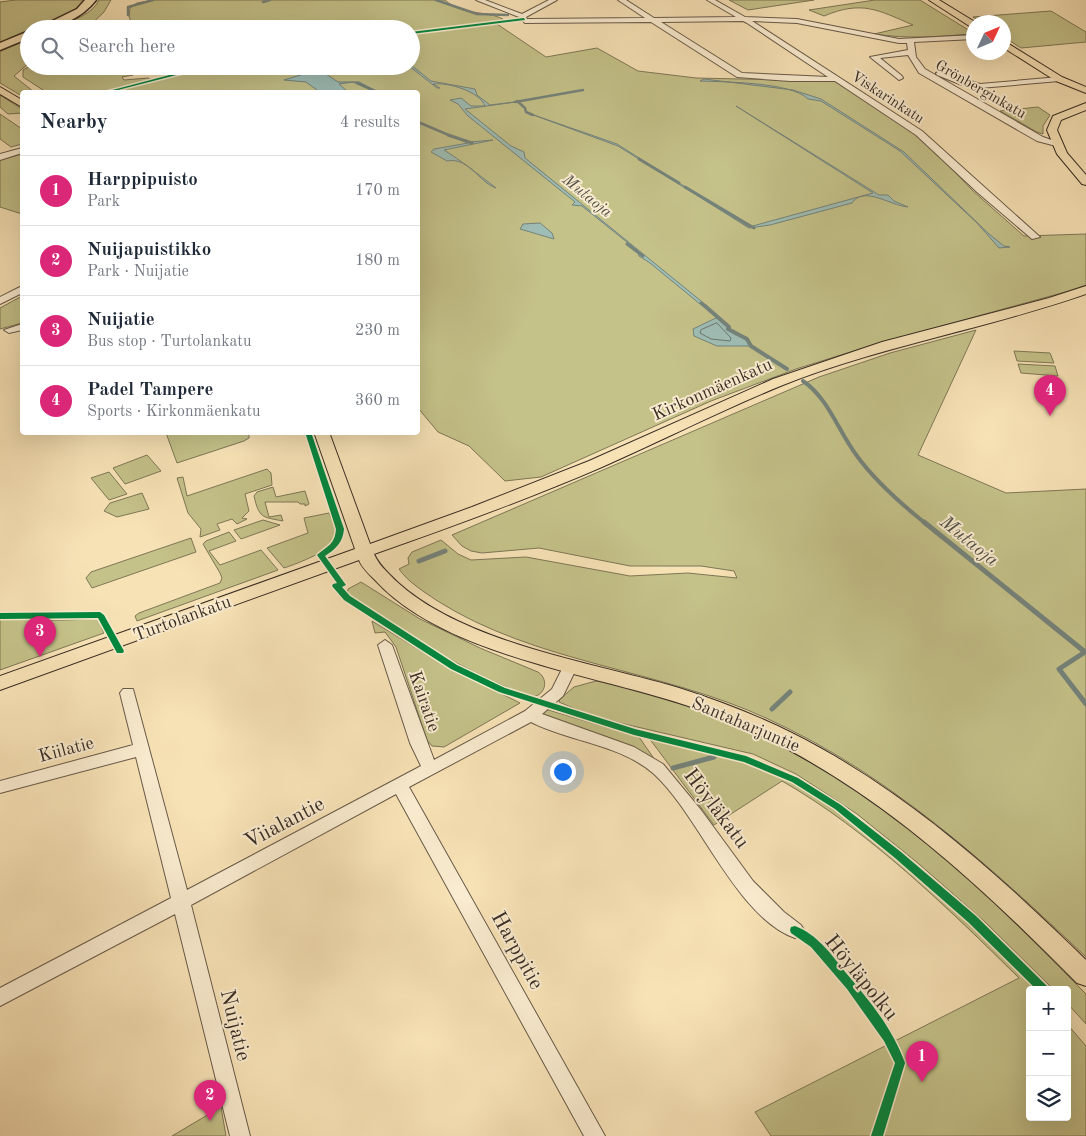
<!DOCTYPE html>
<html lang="en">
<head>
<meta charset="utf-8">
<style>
	body { margin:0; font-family:"Old Standard TT",serif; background:#f2f2f3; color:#1f2937 }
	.controls { position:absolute; right:15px; bottom:15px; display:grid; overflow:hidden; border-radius:5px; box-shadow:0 5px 20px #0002 }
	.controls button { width:45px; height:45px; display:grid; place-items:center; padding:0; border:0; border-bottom:1px solid #e0e1e3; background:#fff; color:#1f2937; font:25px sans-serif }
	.compass { position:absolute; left:966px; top:15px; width:45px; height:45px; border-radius:50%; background:#fff; box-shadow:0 5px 20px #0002; rotate:46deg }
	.you { position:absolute; left:562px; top:771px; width:18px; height:18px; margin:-12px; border:4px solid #fff; border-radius:50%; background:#1a73e8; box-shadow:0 0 0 8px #1a73e833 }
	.badge { display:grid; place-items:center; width:32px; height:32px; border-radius:50%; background:#db2777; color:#fff; font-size:16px; font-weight:700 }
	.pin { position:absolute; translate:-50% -41px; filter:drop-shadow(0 1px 2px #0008) }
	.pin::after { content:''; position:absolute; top:26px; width:18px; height:15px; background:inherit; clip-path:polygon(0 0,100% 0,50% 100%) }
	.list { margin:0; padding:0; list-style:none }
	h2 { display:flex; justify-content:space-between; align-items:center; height:65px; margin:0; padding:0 20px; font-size:21px }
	h2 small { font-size:16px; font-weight:400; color:#747a83 }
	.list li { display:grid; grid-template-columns:32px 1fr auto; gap:15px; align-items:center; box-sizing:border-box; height:70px; padding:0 20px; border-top:1px solid #e0e1e3 }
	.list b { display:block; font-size:19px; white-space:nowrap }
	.list p { margin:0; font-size:16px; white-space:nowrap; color:#747a83 }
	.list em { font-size:16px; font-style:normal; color:#747a83 }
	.icon { flex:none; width:28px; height:28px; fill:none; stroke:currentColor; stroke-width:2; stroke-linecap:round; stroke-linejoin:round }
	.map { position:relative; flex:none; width:1086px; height:1136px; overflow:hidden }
	.search { position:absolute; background:#fff; box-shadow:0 5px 20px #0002; left:20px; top:20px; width:400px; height:55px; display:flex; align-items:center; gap:12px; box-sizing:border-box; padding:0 18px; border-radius:28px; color:#747a83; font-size:19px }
	.panel { position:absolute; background:#fff; box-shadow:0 5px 20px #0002; left:20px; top:90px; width:400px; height:345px; border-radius:5px }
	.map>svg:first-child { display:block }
	.green { fill:#c4c189; stroke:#7e7756 }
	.water { fill:#9ebdb5; stroke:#75837b }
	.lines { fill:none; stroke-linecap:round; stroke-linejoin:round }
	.shore { stroke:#6b756c; stroke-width:1 }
	.stream-far3 { stroke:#75837b; stroke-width:2.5 }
	.stream-far2 { stroke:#75837b; stroke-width:3 }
	.stream-far1 { stroke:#75837b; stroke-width:4 }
	.stream { stroke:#75837b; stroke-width:5 }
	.minor-casing { stroke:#685a48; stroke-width:2 }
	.major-casing { stroke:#382d24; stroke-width:2 }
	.highway-casing { stroke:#382d24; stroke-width:3 }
	.minor { fill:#faecd0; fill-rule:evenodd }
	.major { fill:#f7e2b6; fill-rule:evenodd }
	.highway { fill:#f7e2b6; fill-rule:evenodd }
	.cycleway-casing { stroke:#faecd0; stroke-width:3 }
	.cycleway { fill:#00873e; fill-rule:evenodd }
	.labels { text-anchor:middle; stroke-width:4; stroke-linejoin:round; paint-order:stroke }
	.far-street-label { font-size:15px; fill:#382d24; stroke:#faecd0 }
	.far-water-label { font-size:16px; font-style:italic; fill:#525148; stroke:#faecd0 }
	.street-label { font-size:18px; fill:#382d24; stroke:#faecd0 }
	.water-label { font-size:19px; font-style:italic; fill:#525148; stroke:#faecd0 }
	.near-street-label { font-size:21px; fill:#382d24; stroke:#faecd0 }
</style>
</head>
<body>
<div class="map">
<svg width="1086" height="1136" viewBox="0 0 1086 1136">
	<rect width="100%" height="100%" fill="#f7e2b6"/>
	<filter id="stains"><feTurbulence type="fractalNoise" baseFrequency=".004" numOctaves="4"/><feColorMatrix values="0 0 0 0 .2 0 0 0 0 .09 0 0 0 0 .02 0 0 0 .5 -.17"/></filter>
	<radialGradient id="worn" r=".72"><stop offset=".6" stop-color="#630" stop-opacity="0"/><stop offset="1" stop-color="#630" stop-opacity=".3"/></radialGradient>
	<path class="green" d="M16 0H85C80 13 42 29 29 29V32L0 44V2Z
		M99 0H111L104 12 86 29H50C66 22 91 17 99 0Z
		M155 0H445C462 16 485 10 503 19L497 24 546 57 597 48 638 71 696 78 834 81 909 129 932 148 973 191 1024 236 1086 234V285L1069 291 876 344 796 369 711 401 541 477 505 481 469 446 438 432 418 408V92H110L214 66H411V29H135L129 17 130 8 137 3Z
		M729 0H814L748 10Z
		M875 0H920L970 31 969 34C937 37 907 39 874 34L913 25C878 10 862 0 824 16L809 10Z
		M1051 11 1086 32V42L1021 48 1004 37V22H981L973 17Z
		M29 38V63L14 76 34 92H22V96L0 83V51Z
		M30 66H115L133 75 122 77 124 80 148 78 152 80 105 92H46L23 77V70Z
		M0 95 22 109V113L8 114 0 107Z
		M1038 107 1050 115 1043 126V134L1037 132 1000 111Z
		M0 114 22 129V144L11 147 0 139Z
		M22 154V214L0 207V160Z
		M22 296V323L0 329V308Z
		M976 330 918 455 1006 493 1086 489V957C990 866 889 774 768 719 661 669 536 664 436 600 423 591 408 582 399 569L409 564 408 558 412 552 441 540 458 554 471 560 526 557 630 576 688 573 737 578 734 571 701 566H630L539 548 482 553 471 551 462 546 452 535 819 377 890 353Z
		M1014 351 1050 353 1054 363 1017 361Z
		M1018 364 1055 366 1058 376 1021 373Z
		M249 432V438L244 441 177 463 166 433Z
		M147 455 161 471 125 484 113 468Z
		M267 469 271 473 272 485 245 494 249 511 242 518 247 519 237 524 232 519 217 524 220 530 200 537 201 529 188 513 177 478 183 477 187 496Z
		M109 472 127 494 109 500 91 478Z
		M273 487 276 497 305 491 309 504 305 506V504H300L298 502H265L269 517 281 515 283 521C262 517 259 518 254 496L257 492Z
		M142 493 149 509 117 517 104 511 110 503Z
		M329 513C332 519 337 529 337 535 335 550 296 564 284 568L267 548 308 533 304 518Z
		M263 520 280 525 241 539 234 530Z
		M229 532 236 541 209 551 220 565 261 550 278 570 137 621 135 616 139 613 220 583 222 578 220 573 203 544 206 541Z
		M191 538 196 552 92 588 86 578 91 572Z
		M361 582 420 619 480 648 538 672C550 680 545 697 530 697 481 678 438 654 394 626 378 617 358 607 347 593L348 589Z
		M0 613C35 622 62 621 98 618L104 633 0 670Z
		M372 621 446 666 520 703 444 747 432 746 427 740 396 647 385 632 375 633Z
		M596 681C686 699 773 732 850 782 867 793 882 807 898 819 965 872 1026 933 1086 994V1024L1067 1003V990H1054L985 922 919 864 857 814 796 774 753 754 620 723 585 713 559 702 560 699 574 687Z
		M545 709 639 737 655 760 545 717 543 710Z
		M649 738C689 748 732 755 770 771 809 788 844 816 877 843 933 889 986 937 1036 990H1030V1117H1067V1024L1086 1046V1136H771L755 1112 1019 978C949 909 868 830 782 781L714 825Z
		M221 1107 226 1136H172Z"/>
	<path class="water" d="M411 65 431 81 475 89 477 95 490 105 523 101 465 109 511 146 524 152 525 158 706 305 704 307 700 304 650 263 639 256 638 251 582 206 572 205 575 202 468 116 458 104 450 100 461 98 471 106H485C480 92 449 82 433 84L440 88H437L409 66Z
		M307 73 326 74 338 82H359L378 92 353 82 339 84 348 92H309L317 90 306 82 284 80Z
		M704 79 793 90 821 99 904 152 989 234 1004 246 1010 247 999 248 977 223 900 151 821 101 808 99C791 82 725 82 700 81Z
		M736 106 879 195H888L894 201 908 207C891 206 864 185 852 203L770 225 749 228 618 146 528 113 617 144 749 227 873 193Z
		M446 134 470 142 493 140 444 150C460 160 478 174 496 188 478 182 470 157 447 161L431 152 434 149 468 143Z
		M540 223 552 233 554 239 520 229 523 224Z
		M718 317 734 334 747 339 751 346H717L694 336 693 329Z"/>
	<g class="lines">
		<path class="shore" d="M717 323 731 338 730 341 711 339 700 333 701 330Z"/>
		<path class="stream-far3" d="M436 0 477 14 508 15
			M263 2 270 0
			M128 15V7L153 0
			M357 83 377 92
			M517 101 525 108 526 112 533 115
			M515 102 583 90
			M418 122 451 136"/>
		<path class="stream-far2" d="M448 135 472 143
			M639 159 679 183
			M685 187 754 228
			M627 244 643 256
			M701 303 706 307"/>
		<path class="stream-far1" d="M705 306 729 327 728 329 747 339 751 346 787 369
			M803 381C829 399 838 431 857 456 876 482 900 503 925 523"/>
		<path class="stream" d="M924 522 1085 652 1059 669 1086 704
			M419 561 445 551
			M772 709 790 692
			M673 768 714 757"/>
		<g class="minor-casing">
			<path id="minor" d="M476 0H485L522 14 549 0H557L526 17 527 19 645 18 618 0H626L654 18 736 17 707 0H715L745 17 797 19 899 39 974 35V39L914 42 916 57 925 69 1043 137 1060 143V147L1037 141 919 73 908 55 880 58 902 76 903 78 899 80 870 57 908 50 907 43H899L797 23 752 21 922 131 1040 237 1032 239 977 192 916 135 835 81H790L737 77 651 22 525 23 519 17ZM743 21 747 23 828 77 742 73 661 22Z
				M940 71 980 84 1059 77 1063 79 1059 81 980 88 962 85 937 75 936 73Z
				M22 148V153L0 160V154Z
				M22 286V293L0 304V297Z
				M22 324V330L9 333 4 330Z
				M385 640 392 645 434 760 525 711 552 689 566 661H576L578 665 563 696 542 714 634 747 663 764 701 810 753 881 784 912 801 925 804 930 801 935 795 938C737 918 699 815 654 774 620 744 570 742 531 722L409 787 605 1136H584L396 794 191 905 250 1136H230L175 914 0 1006V988L171 898 136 757 0 793V781L133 745 120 693 123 689H133L187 890 421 766 410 743 378 645Z"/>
		</g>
		<g class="major-casing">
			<path id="major" d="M929 0H939L975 22 974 29Z
				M1004 41 1062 77 1086 87V93L1056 81 1004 48Z
				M0 87 22 100V107L0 94Z
				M1086 103V110L1061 120 1057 130 1067 153 1086 175V185L1082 184 1057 154 1047 130 1053 116Z
				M1086 286V294C986 329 881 346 783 385 722 410 663 440 602 467 528 499 451 527 374 554 378 563 383 568 389 574 453 642 592 662 679 688 717 700 756 715 792 733 904 789 998 874 1086 960V986L1077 983C969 874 855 768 708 713 609 675 448 660 375 580 369 574 362 568 359 560L0 690V676L355 549 314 432H329L370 544 472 507 589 461 773 379 882 342 1049 298Z"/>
		</g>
		<g class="highway-casing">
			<path id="highway" d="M85 0H96C82 18 58 29 36 29L77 9Z
				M29 31V38L0 50V43Z"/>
		</g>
		<use href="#minor" class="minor"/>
		<use href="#major" class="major"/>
		<use href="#highway" class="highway"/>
		<g class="cycleway-casing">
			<path id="cycleway" d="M524 18 525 20 411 34V32Z
				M204 66H212L110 92H105Z
				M305 432H311L344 529C343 542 336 549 325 556L346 585 342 587 350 596 457 665 505 688 635 729 746 756 798 778 841 805 901 852 976 916 1048 987 1049 990H1037L968 922 895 858 835 809 792 782 744 762 634 735 499 692 451 669 344 600 332 586 333 584 337 583 317 555C327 546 335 545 336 529Z
				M100 612 104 615 124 651 123 653H117L98 618 0 619V613Z
				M795 926C817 934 832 955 846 973 869 1000 893 1029 905 1063L883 1136H871L895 1063 884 1041 847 989 811 947 791 933 790 930 791 927Z"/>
		</g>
		<use href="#cycleway" class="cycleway"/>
	</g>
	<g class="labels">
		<g class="far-street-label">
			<text transform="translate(981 89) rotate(30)" y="5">Grönberginkatu</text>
			<text transform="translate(888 97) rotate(33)" y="5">Viskarinkatu</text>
		</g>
		<g class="far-water-label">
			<text transform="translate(588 195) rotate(39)" y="6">Mutaoja</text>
		</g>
		<g class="street-label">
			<text transform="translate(712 389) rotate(-24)" y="6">Kirkonmäenkatu</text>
			<text transform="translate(182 618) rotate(-20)" y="6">Turtolankatu</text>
			<text transform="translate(425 701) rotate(71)" y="6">Kairatie</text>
			<text transform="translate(746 724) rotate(23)" y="6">Santaharjuntie</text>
			<text transform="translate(66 749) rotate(-15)" y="6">Kiilatie</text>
		</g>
		<g class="water-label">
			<text transform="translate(970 540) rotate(39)" y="7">Mutaoja</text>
		</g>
		<g class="near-street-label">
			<text transform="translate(717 808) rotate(53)" y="7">Höyläkatu</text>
			<text transform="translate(284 822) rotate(-28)" y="7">Viialantie</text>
			<text transform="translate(518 950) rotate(61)" y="7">Harppitie</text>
			<text transform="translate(862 977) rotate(51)" y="7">Höyläpolku</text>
			<text transform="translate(236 1025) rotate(76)" y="7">Nuijatie</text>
		</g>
	</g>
	<rect width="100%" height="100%" filter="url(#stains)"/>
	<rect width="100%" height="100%" fill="url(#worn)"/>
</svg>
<div class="controls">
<button>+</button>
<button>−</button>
<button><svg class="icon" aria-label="layers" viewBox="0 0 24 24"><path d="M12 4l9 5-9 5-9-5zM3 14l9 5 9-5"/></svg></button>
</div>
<svg class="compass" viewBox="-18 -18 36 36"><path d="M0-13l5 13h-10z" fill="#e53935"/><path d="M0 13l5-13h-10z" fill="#747a83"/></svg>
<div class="you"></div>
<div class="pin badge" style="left:922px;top:1082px">1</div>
<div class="pin badge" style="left:210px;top:1121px">2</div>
<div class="pin badge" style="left:40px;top:657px">3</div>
<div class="pin badge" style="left:1050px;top:416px">4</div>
<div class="search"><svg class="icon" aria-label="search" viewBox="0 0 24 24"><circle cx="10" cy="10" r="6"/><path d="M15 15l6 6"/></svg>Search here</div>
<section class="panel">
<h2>Nearby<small>4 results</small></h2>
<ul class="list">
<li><span class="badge">1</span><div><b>Harppipuisto</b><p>Park</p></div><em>170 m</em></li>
<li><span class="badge">2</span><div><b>Nuijapuistikko</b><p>Park · Nuijatie</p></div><em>180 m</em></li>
<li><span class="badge">3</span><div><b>Nuijatie</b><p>Bus stop · Turtolankatu</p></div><em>230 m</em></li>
<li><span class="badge">4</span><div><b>Padel Tampere</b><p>Sports · Kirkonmäenkatu</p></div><em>360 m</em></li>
</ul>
</section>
</div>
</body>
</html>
